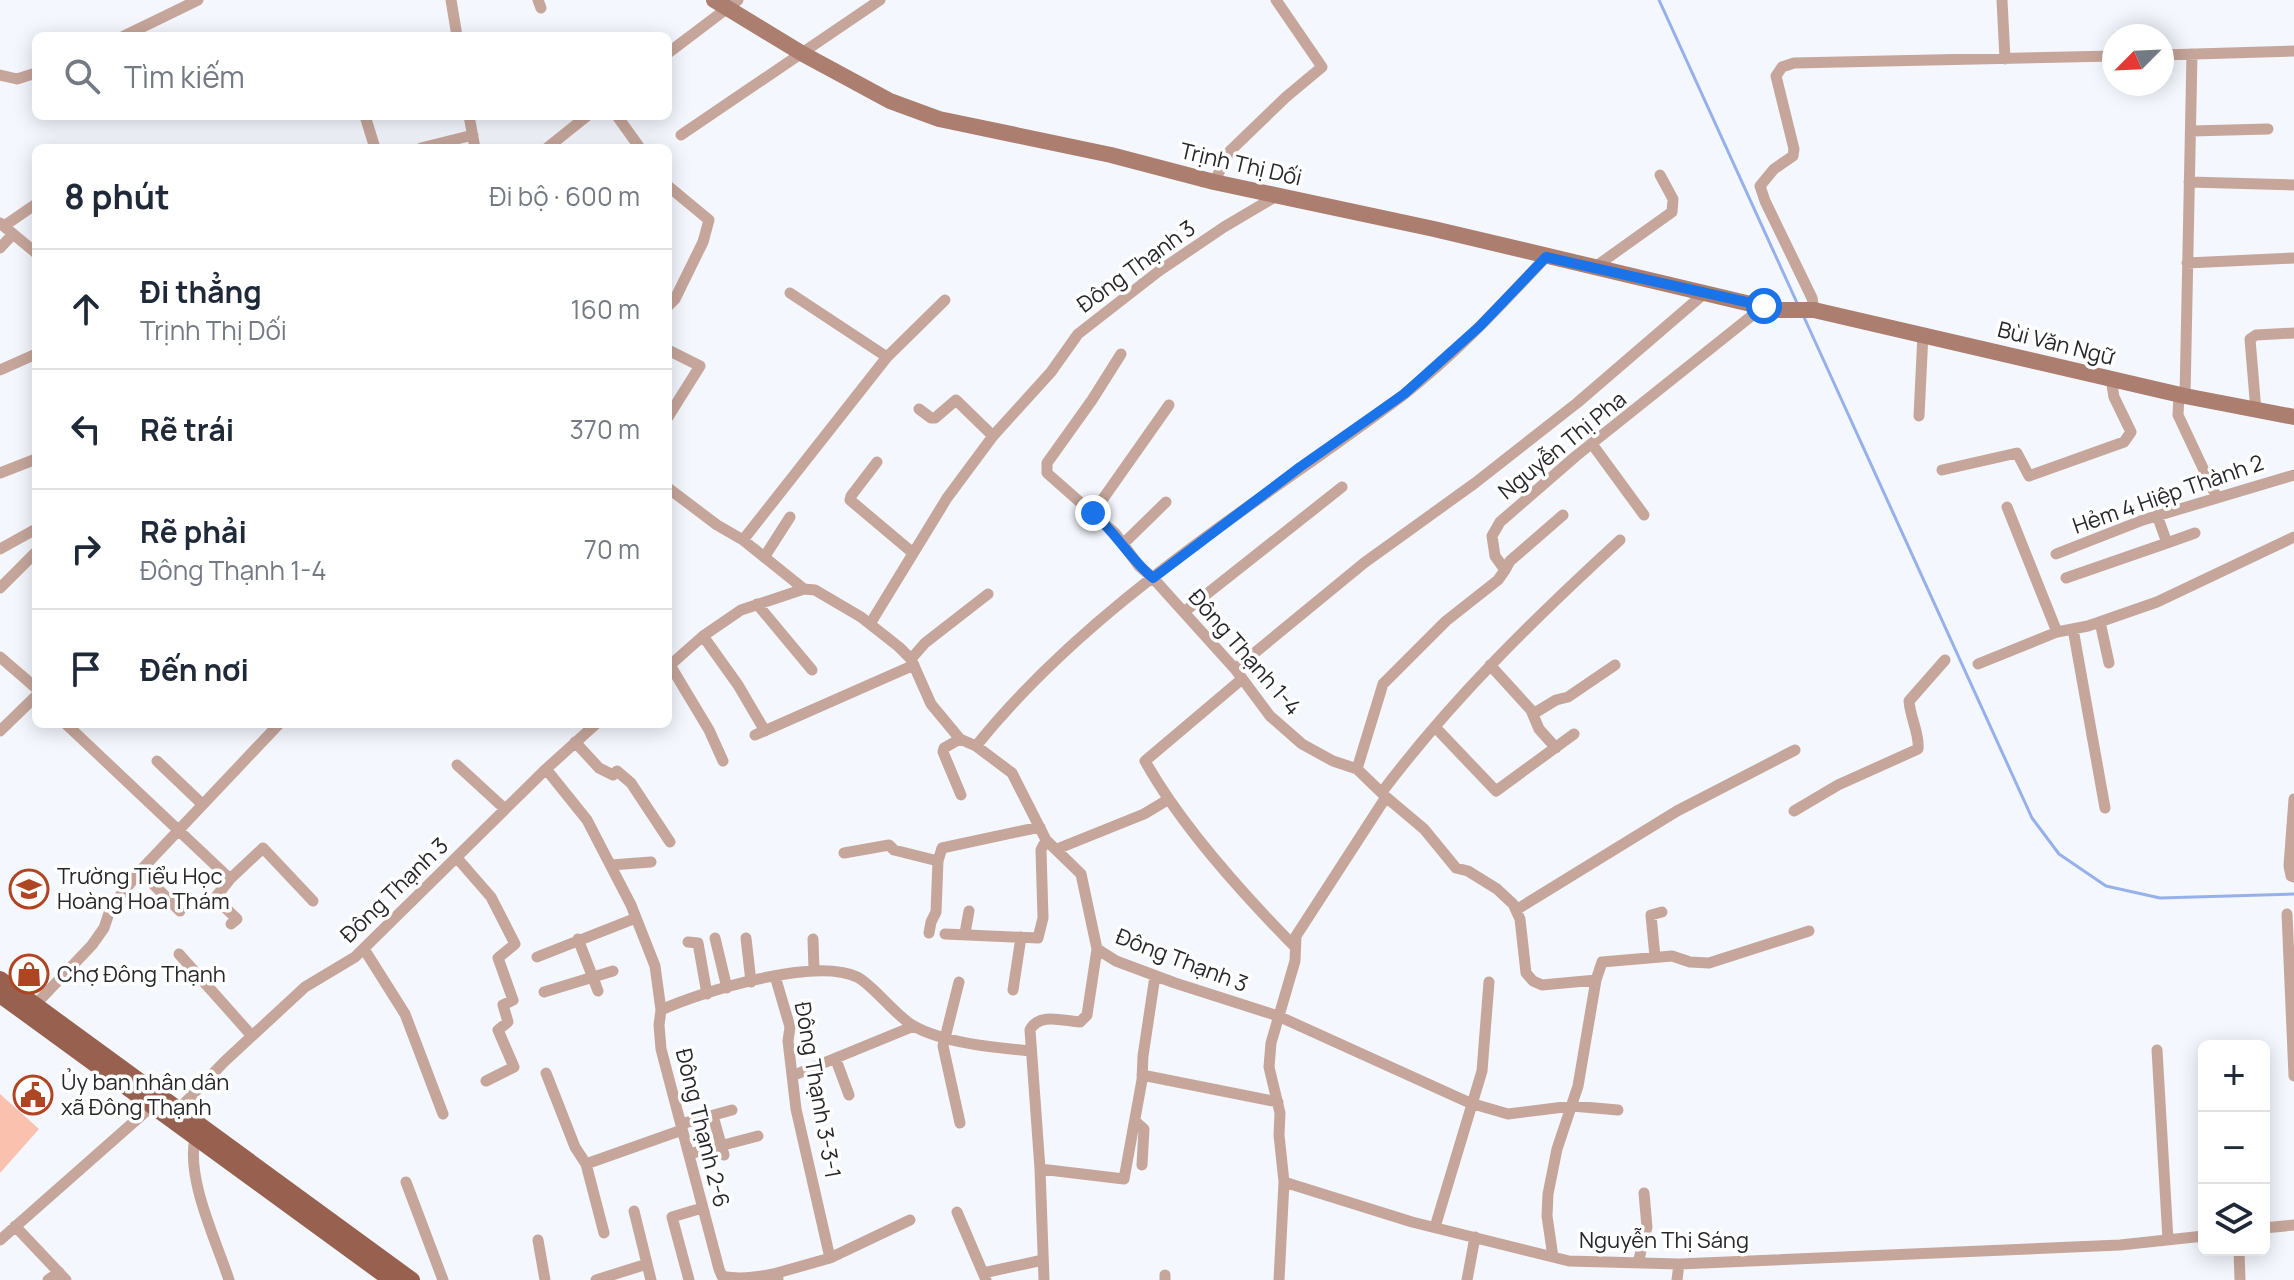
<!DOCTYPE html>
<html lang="vi">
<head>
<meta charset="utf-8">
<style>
	body { margin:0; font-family:Manrope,sans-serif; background:#f2f2f3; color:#1f2937 }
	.controls { position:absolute; right:24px; bottom:24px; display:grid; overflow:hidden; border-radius:12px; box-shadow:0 4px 20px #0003 }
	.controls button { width:72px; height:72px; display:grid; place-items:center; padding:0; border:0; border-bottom:2px solid #e0e1e3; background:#fff; color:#1f2937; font:40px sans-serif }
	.compass { position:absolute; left:2102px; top:24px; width:72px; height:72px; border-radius:50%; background:#fff; box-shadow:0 4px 20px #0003; rotate:246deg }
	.stop { position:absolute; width:24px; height:24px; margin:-18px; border:6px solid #1a73e8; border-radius:50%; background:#fff }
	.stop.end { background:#1a73e8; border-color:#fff; box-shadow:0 2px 8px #0008 }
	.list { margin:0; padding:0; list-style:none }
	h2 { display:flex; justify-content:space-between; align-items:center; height:104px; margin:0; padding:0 32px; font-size:34px }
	h2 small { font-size:26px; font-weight:400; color:#747a83 }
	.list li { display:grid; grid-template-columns:52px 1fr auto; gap:24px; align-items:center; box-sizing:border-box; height:120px; padding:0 32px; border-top:2px solid #e0e1e3 }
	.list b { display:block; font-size:30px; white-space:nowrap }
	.list p { margin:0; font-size:26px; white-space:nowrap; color:#747a83 }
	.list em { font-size:26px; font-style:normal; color:#747a83 }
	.icon { flex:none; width:44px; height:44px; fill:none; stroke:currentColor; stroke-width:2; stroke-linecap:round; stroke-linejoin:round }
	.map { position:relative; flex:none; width:2294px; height:1280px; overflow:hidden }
	.search { position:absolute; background:#fff; box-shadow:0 4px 20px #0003; left:32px; top:32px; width:640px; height:88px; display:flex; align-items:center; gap:20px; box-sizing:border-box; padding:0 28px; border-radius:12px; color:#747a83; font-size:30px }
	.panel { position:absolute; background:#fff; box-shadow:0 4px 20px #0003; left:32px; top:144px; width:640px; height:584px; border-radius:12px }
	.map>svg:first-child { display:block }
	.grass { fill:#fac1ae }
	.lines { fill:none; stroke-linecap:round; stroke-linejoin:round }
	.stream { stroke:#96b0eb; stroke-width:3 }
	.street { stroke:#c6a69b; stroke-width:11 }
	.secondary { stroke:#ac7e6f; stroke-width:16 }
	.primary { stroke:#98614f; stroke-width:16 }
	.route { stroke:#1a73e8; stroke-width:10 }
	.labels { text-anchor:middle; stroke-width:7; stroke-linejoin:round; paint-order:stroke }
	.street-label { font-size:22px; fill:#26272a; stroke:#fff }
	.poi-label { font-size:22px; fill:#26272a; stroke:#fff; text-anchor:start }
</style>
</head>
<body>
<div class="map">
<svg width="2294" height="1280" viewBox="0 0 2294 1280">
	<rect width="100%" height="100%" fill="#f4f7fe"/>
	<path class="grass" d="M0 1094 39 1129 0 1173Z"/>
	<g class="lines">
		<path class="stream" d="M1659 0 1798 305
			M1803 315 2032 818 2059 854 2106 886 2160 898 2294 894"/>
		<path class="street" d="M451 0 457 36
			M538 0 541 8
			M2002 0 2005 59
			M124 36 198 0
			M668 53 738 0
			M2162 55 2294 51
			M0 75 17 79 36 73
			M365 116 375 148
			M469 116 475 148
			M617 116 640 148
			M2191 131 2268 129
			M681 135 880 0
			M421 148 473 135
			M547 148 587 116
			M1214 182 1230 151 1286 97 1322 67 1276 0
			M2189 182 2294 185
			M668 186 709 220 703 242 675 299 668 306
			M0 223 36 253
			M4 226 36 204
			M0 248 13 234
			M2187 263 2294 258
			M1595 267 1672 212 1673 199 1660 175
			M790 293 887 357
			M1814 310 1812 298 1765 201 1760 186 1774 169 1793 156 1794 149 1776 76 1782 67 1794 63 2114 56
			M668 350 700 366 668 417
			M1121 354 1092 400 1047 463V473L1115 533 1139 566 1153 578 1235 669 1270 716 1302 744 1333 761 1357 769
			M0 370 36 354
			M2179 394 2178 415 2217 498
			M2185 396 2192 54
			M919 409 931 418H935L956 400 993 436
			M2256 411 2250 339 2256 335 2294 333
			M1919 416 1923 334
			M1592 444 1644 515
			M877 462 851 496 850 500 913 553
			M1942 470 2017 453 2029 476 2124 442 2131 432 2114 397 2111 379
			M0 473 36 459
			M668 488 717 525 743 540 804 589
			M2007 507 2057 632
			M1093 513 1169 405
			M743 540 887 357 945 300
			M2167 543 2195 533
			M1123 544 1166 502
			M0 549 36 529
			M2056 554 2143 520 2294 475
			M765 556 790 517
			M1505 570 1510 561 1563 515
			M2066 578 2167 543 2157 515
			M0 588 35 553
			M757 604 812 670
			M1184 612 1342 487
			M2100 622 2109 663
			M870 624 947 498 993 436 1051 372 1078 334 1159 271 1224 227 1278 195
			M2073 629 2105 808
			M703 636 738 685 765 731
			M0 657 36 688
			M911 659 925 643 988 594
			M1978 664 2057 632 2088 626 2157 602 2294 537
			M670 665 709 730 723 761
			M1490 665 1531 710 1539 729 1556 748
			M668 667 703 636 741 610 804 589 815 590 861 617 899 647 911 659 931 704 960 739 976 746 1012 773 1046 840 1081 874 1097 949 1116 961 1175 983 1278 1016 1470 1103 1508 1114 1572 1106 1618 1110
			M1235 669 1364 563 1475 483 1577 403 1706 292
			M1242 679 1145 761C1182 827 1242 893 1295 947
			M1533 714 1556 700 1568 697 1615 665
			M66 724 230 879 263 848 313 901
			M1435 727 1496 791 1574 734
			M0 731 36 696
			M755 735 914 665
			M960 739 944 748 943 752 961 795
			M575 742 599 768 613 775 617 771 631 783 670 842
			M976 746C1092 602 1255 506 1402 396 1455 355 1501 305 1546 257
			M157 761 202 804
			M457 765 505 809
			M546 769 587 820 631 905 655 966 661 1010
			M1382 792C1452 699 1535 618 1620 540
			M1386 797 1424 829 1456 868 1468 871 1497 889 1513 904 1520 919 1526 973 1533 981 1542 985 1596 980 1578 1086 1557 1149 1548 1194 1547 1216 1553 1257
			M2294 799 2289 866 2291 876 2294 877
			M1794 811 1838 785 1918 749C1920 735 1910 717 1909 701L1945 660
			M1057 849 1144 814 1169 799
			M844 853 889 845 894 850 938 861
			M457 858 491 897 515 944 498 958 513 1000 503 1005 508 1022 498 1030 514 1067 486 1081
			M611 865 651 862
			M140 871 180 911
			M230 879 215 898 237 919 231 924
			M1516 910 1677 811 1795 750
			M2287 914 2294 1076
			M929 933 931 922 936 912 938 861 942 848 1040 827
			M965 933 969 911
			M945 934 1038 938 1043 918 1041 850 1046 840
			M715 938 727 988
			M746 938 751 982
			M578 939 598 991
			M813 939 814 970
			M688 942 698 943 707 994
			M364 949 405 1014 443 1114
			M179 954 252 1036
			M537 957 636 918
			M1655 957 1651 915 1662 912
			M775 976 790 1027 788 1041 796 1109 830 1258
			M1596 980 1602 962 1672 956 1690 962 1709 963 1809 931
			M959 982 943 1046 960 1123
			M1013 990 1021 937
			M544 992 613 971
			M35 1005 92 945 104 928 111 907 140 871 279 724
			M2157 1050 2168 1240
			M836 1060 849 1095
			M546 1073 575 1147 586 1164 682 1130
			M1142 1075 1278 1102
			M792 1076 914 1026
			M178 1110 224 1062 305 987 355 957 546 769 596 724
			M713 1116 724 1155
			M1135 1121 1144 1129 1142 1165
			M681 1124 732 1110
			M195 1138C186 1179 216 1240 229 1280
			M689 1154 758 1136
			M586 1164 604 1233
			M1040 1169 1124 1179 1142 1080 1143 1056 1155 976
			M406 1182 443 1280
			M1284 1182 1412 1222 1569 1261 1679 1264 2120 1245 2204 1236
			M634 1211 651 1280
			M957 1212 986 1280
			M15 1226 66 1280
			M1435 1227 1482 1071 1489 982
			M2264 1228 2294 1225
			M0 1240 152 1106
			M538 1240 545 1280
			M2239 1250 2240 1280
			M1638 1263 1647 1227 1644 1193
			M777 1273C760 1277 738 1280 722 1276L719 1269 661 1049 659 1025 661 1010C703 991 815 957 857 977 872 984 894 1014 912 1025 942 1043 997 1048 1031 1051
			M983 1273 1043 1260
			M778 1279 777 1273 830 1258 910 1220
			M48 1280 59 1272
			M596 1280 647 1264
			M689 1280 672 1217 702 1208
			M1044 1280 1040 1169 1030 1030C1039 1012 1063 1021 1080 1022L1087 1015 1097 949
			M1165 1280V1275
			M1279 1280 1284 1182 1279 1135 1280 1113 1269 1067 1271 1043 1295 961 1296 936 1386 797 1357 769 1383 684 1446 621 1498 580 1505 570 1495 556 1492 536 1500 522 1576 456 1764 306
			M1467 1280 1475 1237
			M1677 1280 1679 1264"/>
		<path class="secondary" d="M714 0 803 54 890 101 939 119 1111 155 1214 182 1434 229 1776 310H1814L2185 396 2294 417"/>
		<path class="primary" d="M0 979 412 1280
			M0 995 391 1280"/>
	</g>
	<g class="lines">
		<path class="route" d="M1093 513C1116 533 1130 559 1153 578L1300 467 1404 394 1480 326 1546 257 1764 306"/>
	</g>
	<defs>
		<g id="school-ring" transform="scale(2)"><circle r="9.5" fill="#fff" stroke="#ae4623" stroke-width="1.5"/><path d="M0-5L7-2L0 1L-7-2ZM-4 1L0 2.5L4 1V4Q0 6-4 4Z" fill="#ae4623"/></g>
		<g id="shop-ring" transform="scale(2)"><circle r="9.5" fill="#fff" stroke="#ae4623" stroke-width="1.5"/><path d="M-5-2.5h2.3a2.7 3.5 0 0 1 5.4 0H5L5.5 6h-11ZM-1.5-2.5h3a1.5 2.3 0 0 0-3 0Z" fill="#ae4623"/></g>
		<g id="civic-ring" transform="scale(2)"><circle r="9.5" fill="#fff" stroke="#ae4623" stroke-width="1.5"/><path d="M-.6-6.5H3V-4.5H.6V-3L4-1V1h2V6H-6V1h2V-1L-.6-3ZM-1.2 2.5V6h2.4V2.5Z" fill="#ae4623"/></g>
	</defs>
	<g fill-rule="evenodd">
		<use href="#school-ring" x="29" y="889"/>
		<use href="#shop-ring" x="29" y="974"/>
		<use href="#civic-ring" x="33" y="1095"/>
	</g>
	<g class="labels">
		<g class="street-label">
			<text transform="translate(1241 164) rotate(13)" y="8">Trịnh Thị Dối</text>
			<text transform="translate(1136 266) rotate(-36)" y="8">Đông Thạnh 3</text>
			<text transform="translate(2056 343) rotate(14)" y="8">Bùi Văn Ngữ</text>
			<text transform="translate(1562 445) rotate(-39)" y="8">Nguyễn Thị Pha</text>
			<text transform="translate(2168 494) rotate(-19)" y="8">Hẻm 4 Hiệp Thành 2</text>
			<text transform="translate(1245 652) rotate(49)" y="8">Đông Thạnh 1-4</text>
			<text transform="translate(394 890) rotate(-44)" y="8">Đông Thạnh 3</text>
			<text transform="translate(1182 960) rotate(21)" y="8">Đông Thạnh 3</text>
			<text transform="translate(818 1090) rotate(80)" y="8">Đông Thạnh 3-3-1</text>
			<text transform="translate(703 1128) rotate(76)" y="8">Đông Thạnh 2-6</text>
			<text x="1664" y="1248">Nguyễn Thị Sáng</text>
		</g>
		<g class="poi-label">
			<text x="57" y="884">Trường Tiểu Học<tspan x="57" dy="25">Hoàng Hoa Thám</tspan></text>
			<text x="57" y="982">Chợ Đông Thạnh</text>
			<text x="61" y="1090">Ủy ban nhân dân<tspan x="61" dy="25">xã Đông Thạnh</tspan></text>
		</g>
	</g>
</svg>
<div class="controls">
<button>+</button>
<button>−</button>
<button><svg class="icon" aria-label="layers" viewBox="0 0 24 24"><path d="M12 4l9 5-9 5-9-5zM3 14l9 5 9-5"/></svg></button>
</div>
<svg class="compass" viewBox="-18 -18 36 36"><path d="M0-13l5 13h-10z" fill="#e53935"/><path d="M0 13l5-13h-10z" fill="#747a83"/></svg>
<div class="stop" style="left:1764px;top:306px"></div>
<div class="stop end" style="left:1093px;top:513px"></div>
<div class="search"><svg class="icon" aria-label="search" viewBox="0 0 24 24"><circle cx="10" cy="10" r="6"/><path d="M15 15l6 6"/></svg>Tìm kiếm</div>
<section class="panel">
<h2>8 phút<small>Đi bộ · 600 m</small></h2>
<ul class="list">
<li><svg class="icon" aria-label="ahead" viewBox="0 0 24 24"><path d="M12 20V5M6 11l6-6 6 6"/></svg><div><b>Đi thẳng</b><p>Trịnh Thị Dối</p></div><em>160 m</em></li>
<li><svg class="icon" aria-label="left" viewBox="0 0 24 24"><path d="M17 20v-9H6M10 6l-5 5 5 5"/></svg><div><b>Rẽ trái</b></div><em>370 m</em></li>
<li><svg class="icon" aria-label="right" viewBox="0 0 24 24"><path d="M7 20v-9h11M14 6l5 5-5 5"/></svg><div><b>Rẽ phải</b><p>Đông Thạnh 1-4</p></div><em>70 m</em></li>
<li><svg class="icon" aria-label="arrive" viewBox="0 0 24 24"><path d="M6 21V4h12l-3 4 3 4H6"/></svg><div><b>Đến nơi</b></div></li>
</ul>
</section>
</div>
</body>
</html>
